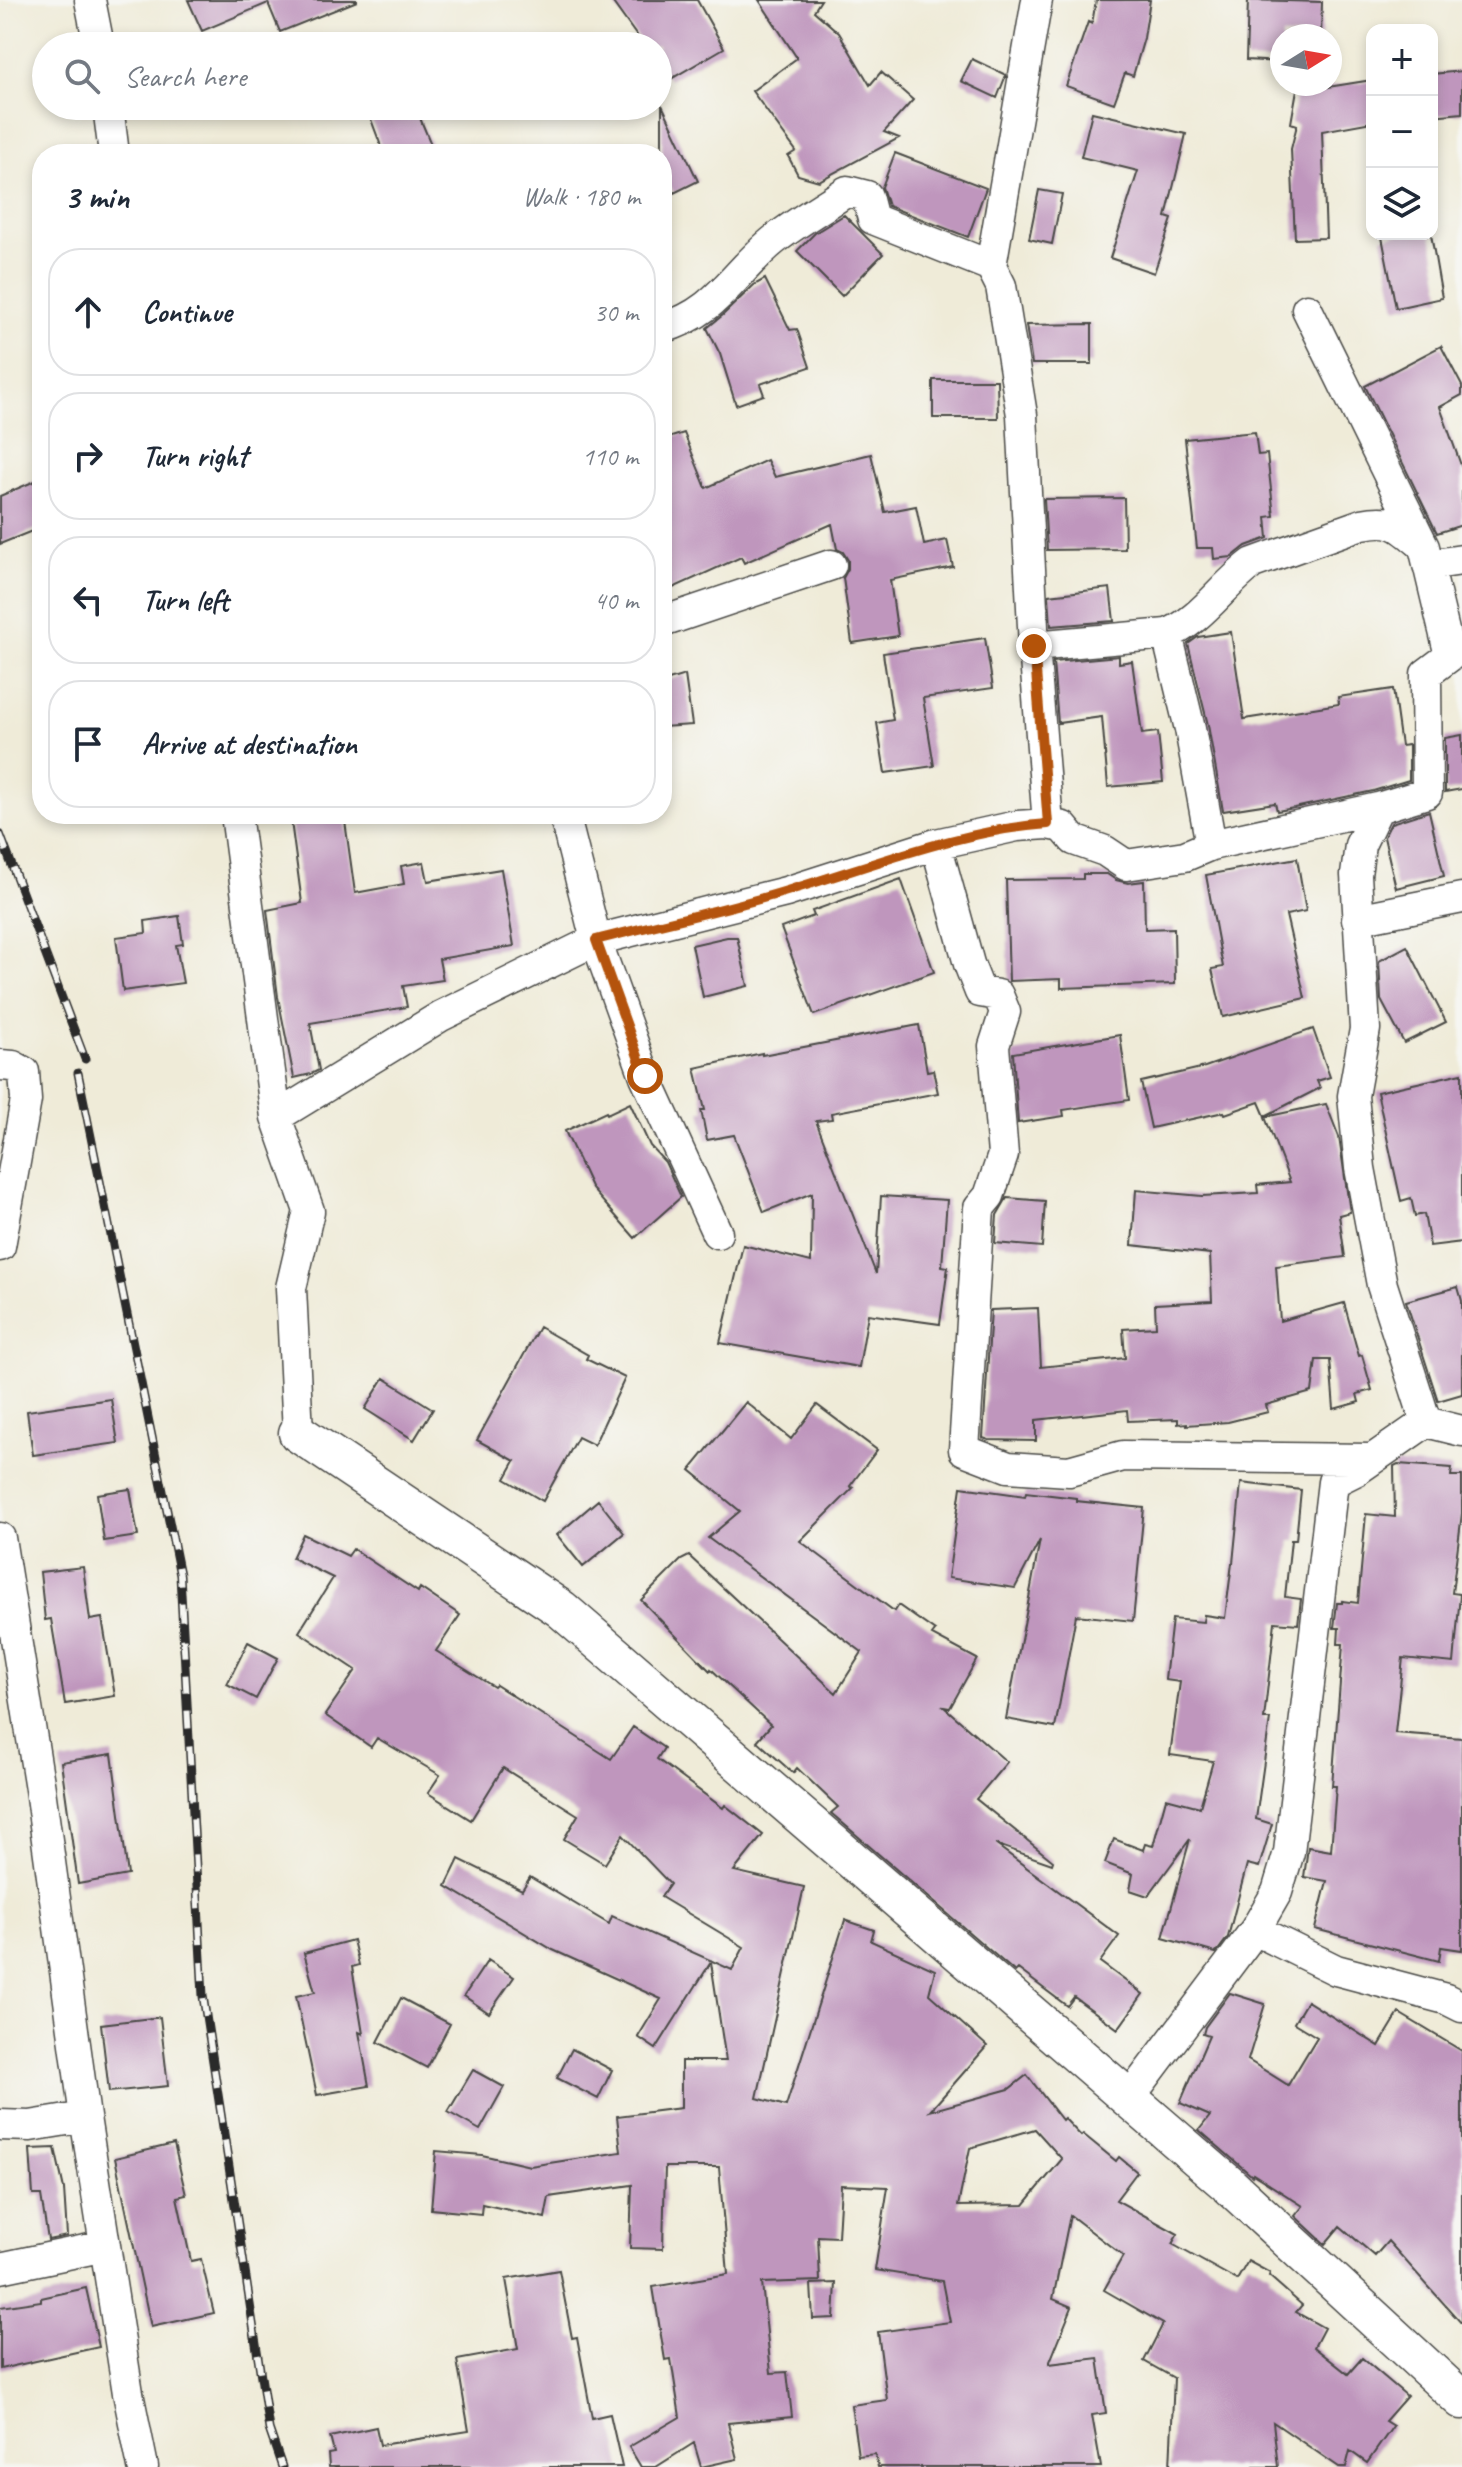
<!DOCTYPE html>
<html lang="en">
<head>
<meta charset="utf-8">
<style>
	body { margin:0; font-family:Caveat,sans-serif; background:#f2f2f3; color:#1f2937 }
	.controls { position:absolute; right:24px; top:24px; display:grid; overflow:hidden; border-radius:16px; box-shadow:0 4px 12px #0003 }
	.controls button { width:72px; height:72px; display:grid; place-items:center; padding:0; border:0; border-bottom:2px solid #e0e1e3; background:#fff; color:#1f2937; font:40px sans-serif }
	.compass { position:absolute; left:1270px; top:24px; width:72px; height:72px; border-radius:50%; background:#fff; box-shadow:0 4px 12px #0003; rotate:79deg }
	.stop { position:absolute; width:24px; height:24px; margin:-18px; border:6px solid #b45309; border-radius:50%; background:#fff }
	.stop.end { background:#b45309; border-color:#fff; box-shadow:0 2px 8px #0008 }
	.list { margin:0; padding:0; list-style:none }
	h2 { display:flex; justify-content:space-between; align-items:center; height:104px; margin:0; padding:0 32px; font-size:34px }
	h2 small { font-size:26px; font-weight:400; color:#747a83 }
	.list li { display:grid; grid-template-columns:52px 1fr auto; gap:24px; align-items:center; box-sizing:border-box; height:128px; margin:0 16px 16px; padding:0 16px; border:2px solid #e0e1e3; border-radius:32px }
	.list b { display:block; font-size:30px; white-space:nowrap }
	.list em { font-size:26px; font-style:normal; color:#747a83 }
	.icon { flex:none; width:44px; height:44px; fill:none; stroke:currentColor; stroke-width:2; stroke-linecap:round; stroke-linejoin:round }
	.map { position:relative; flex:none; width:1462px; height:2467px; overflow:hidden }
	.search { position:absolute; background:#fff; box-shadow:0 4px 12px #0003; left:32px; top:32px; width:640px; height:88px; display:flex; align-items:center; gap:20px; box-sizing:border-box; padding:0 28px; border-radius:44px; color:#747a83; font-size:30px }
	.panel { position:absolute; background:#fff; box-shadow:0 4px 12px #0003; left:32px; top:144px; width:640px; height:680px; border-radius:32px }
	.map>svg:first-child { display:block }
	.building { fill:#bf96bd; fill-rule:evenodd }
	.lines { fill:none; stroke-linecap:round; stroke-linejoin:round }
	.minor-casing { stroke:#484845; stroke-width:33 }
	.tertiary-casing { stroke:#484845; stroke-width:41 }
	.minor { stroke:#fff; stroke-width:30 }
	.tertiary { stroke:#fff; stroke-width:38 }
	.rail-casing { stroke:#2b2b2b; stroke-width:9 }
	.rail { stroke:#f6f6f2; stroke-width:6; stroke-dasharray:18; stroke-linecap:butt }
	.route { stroke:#b45309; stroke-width:10 }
</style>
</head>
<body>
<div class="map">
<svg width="1462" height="2467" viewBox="0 0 1462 2467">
	<rect width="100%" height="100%" fill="#f6f6f2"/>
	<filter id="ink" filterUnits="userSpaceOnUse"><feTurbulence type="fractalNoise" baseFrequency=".0125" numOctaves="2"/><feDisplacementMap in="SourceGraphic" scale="16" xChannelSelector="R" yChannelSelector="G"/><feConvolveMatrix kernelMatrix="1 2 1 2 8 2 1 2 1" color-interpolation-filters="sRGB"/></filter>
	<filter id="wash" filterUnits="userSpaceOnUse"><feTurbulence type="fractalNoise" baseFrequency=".006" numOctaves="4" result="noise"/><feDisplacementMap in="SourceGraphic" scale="32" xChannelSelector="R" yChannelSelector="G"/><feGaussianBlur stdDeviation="1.8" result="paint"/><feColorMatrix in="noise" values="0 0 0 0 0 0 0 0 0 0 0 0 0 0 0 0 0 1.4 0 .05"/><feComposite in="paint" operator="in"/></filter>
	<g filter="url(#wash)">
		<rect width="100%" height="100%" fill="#efebd8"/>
		<g id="blocks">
			<path class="building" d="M188 0H357V1L280 32 268 3 202 31Z
				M611 0H697L724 48 669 80 658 60V46H644Z
				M759 0H821L814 11 839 33 870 85 881 72 913 100 884 132 899 138 819 181 798 175 788 156 796 151 752 91 797 58Z
				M1096 0H1150L1144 38 1133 76 1125 73 1114 103 1066 86 1088 22 1092 24Z
				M1248 0 1322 2 1321 36H1282V62L1246 60Z
				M972 59 1006 75 997 98 961 81Z
				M1462 71V113L1432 116V74Z
				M1372 80V122L1322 131 1326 238 1295 239 1291 149 1297 125 1291 123 1298 84 1322 88Z
				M662 105 698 181 674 193 670 186 662 190Z
				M366 106H415L435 154H384Z
				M1092 112 1186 134 1166 217 1172 219 1154 273 1110 258 1138 171 1081 157Z
				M895 153 986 188 968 237 888 206 882 187Z
				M1039 190 1062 194 1052 244 1029 239Z
				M844 215 883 254 842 296 797 251 815 233Z
				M1398 234H1431L1442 298 1396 308 1382 237Z
				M765 279 790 330 797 329 810 367 760 384 764 395 736 405 720 354 707 328 723 315 754 285Z
				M1092 324V364H1032L1026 325Z
				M1441 346 1462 386V395L1440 407 1462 468V525L1437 533 1365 386Z
				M933 380H997L998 418H933Z
				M1255 432 1258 455 1267 454 1274 516 1266 517 1268 538 1246 546 1232 557 1214 559 1213 548H1197L1185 439Z
				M684 433 706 488 767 460 775 477 871 454 885 512 916 506 924 545 947 540 953 567 890 580 898 636 852 643 843 578 848 569V560L843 552 837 549 832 524 744 563 741 557 662 593V440Z
				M42 478V527L0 544V496Z
				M1124 498 1125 549 1047 550 1044 499Z
				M1110 588 1114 621 1051 626 1049 595Z
				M1231 632 1244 719 1339 704 1338 697 1393 689 1401 746 1409 745V780L1373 791 1294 808 1277 811 1275 803 1223 811 1208 725 1188 644 1198 637Z
				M985 638 993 688 923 698 934 766 885 773 877 723 893 720 883 653Z
				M1119 656V663L1132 661 1142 734 1158 732 1163 782 1108 787 1102 717 1058 723 1053 662Z
				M685 675 692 725 662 727V682Z
				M1462 735V789L1445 792V738Z
				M1429 811 1444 876 1396 888 1384 837 1391 823Z
				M290 814H344L355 893 404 884 401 866 424 862 428 881 501 869 514 946 439 959 443 980 403 986 407 1007 310 1023 319 1070 311 1074 294 1078 278 997 267 910 302 903Z
				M1297 858 1306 911 1286 915 1305 998 1223 1017 1212 969 1223 967 1206 875Z
				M1083 874H1107L1116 880 1128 883 1144 881 1145 929 1174 928 1175 984 1061 988V979L1009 981 1006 880 1083 879Z
				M901 879 934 972 814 1015 781 928 814 916 812 911Z
				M179 916 183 944 176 945 183 983 123 991 116 937 146 933 145 921Z
				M727 937H737L748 986 703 997 692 945Z
				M1407 946 1446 1022 1404 1043 1381 1000 1379 961Z
				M919 1025 927 1071 933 1070 938 1093 831 1113 832 1119 816 1121 876 1274 881 1196 947 1200 942 1266 948 1267 940 1324 868 1314 859 1367 720 1343 743 1245 811 1262 812 1193 764 1212 734 1135 707 1140 701 1110H705L695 1068 762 1053V1055Z
				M1313 1029 1330 1077 1317 1081 1320 1088 1265 1116 1259 1102 1225 1114 1224 1112 1151 1128 1141 1082 1205 1067Z
				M1120 1035 1129 1100 1063 1110 1064 1116 1018 1123 1013 1053Z
				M1462 1073V1242L1430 1246 1424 1214 1415 1216 1411 1198 1401 1201 1377 1092Z
				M630 1103 650 1146 665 1162 681 1197 635 1238 592 1189 565 1131 606 1112 607 1114Z
				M1326 1104 1339 1137 1350 1212 1339 1215 1345 1257 1276 1266 1280 1321 1344 1303 1359 1356 1362 1355 1372 1390 1357 1394 1359 1402 1334 1409 1330 1360H1316L1312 1392 1266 1405 1268 1412 1228 1422 1187 1425V1423L1178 1424V1419L1128 1421 1127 1410 1036 1420V1441L989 1440 983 1438 991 1310 1038 1308 1041 1367 1125 1358 1123 1329 1156 1327 1155 1304 1212 1301 1210 1254 1132 1245 1136 1190 1202 1196 1258 1193 1257 1185 1290 1182 1265 1117Z
				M1007 1198 1045 1201 1042 1247 995 1243 997 1215Z
				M1458 1287 1462 1301V1394L1438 1401 1406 1301Z
				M539 1327 588 1355 586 1359 625 1378 594 1445 578 1437 543 1501 505 1479 515 1461 477 1440Z
				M384 1378 433 1409 414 1440 365 1409Z
				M111 1399 118 1443 33 1455 27 1411Z
				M746 1402 791 1439 817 1405 877 1450 850 1486 853 1488 800 1541 894 1611 898 1605 935 1631 932 1635 977 1659 950 1708 944 1707 1007 1762 976 1799 1053 1861 1052 1864 995 1844 1119 1936 1100 1962 1143 1994 1118 2029 1074 1997 1067 2006 1018 1969 1015 1972 831 1813 838 1807 797 1768 793 1773 757 1741 771 1725 711 1669 710 1671 641 1600 681 1560 689 1556 836 1693 862 1652 708 1538 740 1511 690 1470Z
				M1398 1464 1452 1468 1451 1476H1462V1513L1452 1593 1460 1594 1454 1663 1403 1658 1395 1733 1462 1738V1950L1441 1947 1439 1961 1315 1929 1327 1881 1304 1877 1308 1847 1331 1851 1336 1786H1332L1343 1644H1338L1339 1628H1334L1337 1603H1342V1601L1358 1603 1366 1514 1395 1517 1394 1466Z
				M1241 1483 1301 1490 1296 1540H1291L1285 1597 1301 1599 1298 1624 1275 1622 1264 1719H1270L1256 1819 1272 1824 1259 1867 1247 1864 1228 1937 1216 1953 1163 1938 1190 1839 1148 1896 1130 1890 1133 1874 1105 1863 1114 1839 1143 1850 1145 1844 1153 1846 1166 1798 1200 1807 1213 1761 1170 1755 1180 1682 1165 1680 1172 1619 1203 1622 1204 1615 1225 1618 1232 1563H1233Z
				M961 1487 1025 1496 1026 1492 1076 1498V1501L1144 1508 1133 1621 1076 1615 1055 1728 1006 1719 1040 1540 1015 1588 948 1578Z
				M130 1489 138 1536 104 1541 97 1494Z
				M598 1500 624 1533 583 1567 557 1535Z
				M303 1534 348 1556 353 1549 418 1592 420 1588 460 1615 436 1651 494 1687 496 1685 611 1759 633 1727 664 1748 657 1759 723 1808 725 1805 763 1835 734 1871 804 1887 757 2098 786 2106 845 1920 874 1930 871 1941 935 1970 929 1994 987 2046 930 2111 1009 2089 1027 2075 1062 2120 1064 2118 1081 2136 1083 2134 1116 2161 1119 2157 1137 2172 1116 2200 1178 2234 1172 2244 1237 2280 1248 2261 1270 2273 1269 2276 1302 2305 1296 2312 1324 2328 1314 2347 1348 2374 1362 2358 1407 2396 1385 2421 1393 2426 1367 2463 1350 2451 1346 2467H1339L1273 2422 1278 2467H1170L1174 2378 1144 2361 1163 2324 1104 2290 1123 2256 1070 2215 1053 2299 1072 2307 1049 2364 1098 2358 1106 2413 1092 2415 1101 2467H878L875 2454 858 2456 851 2405 887 2400 878 2332 950 2322 942 2281 875 2270 888 2187 841 2185 838 2237 818 2236 820 2281 762 2283 771 2373 787 2372 792 2417 728 2423 737 2459 701 2467 694 2443 656 2467H641L629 2447 680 2417 671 2359 665 2360 653 2287 728 2274 719 2167H665L663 2249 630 2248 632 2185 549 2197 545 2218 482 2204 481 2214 431 2209 436 2151 482 2155 530 2166 621 2152 617 2116 681 2108V2061H726L711 1962 656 2049 638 2037 661 1999 553 1950 446 1886 459 1859 522 1890 530 1877 609 1924 612 1916 732 1970 744 1947 661 1897 670 1884 623 1835 605 1864 564 1839 578 1815 503 1768 471 1820 428 1793 440 1775 377 1738 371 1747 325 1715 356 1670 299 1632 333 1578 292 1558ZM1035 2129 1062 2159 1024 2205 958 2206 970 2148Z
				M83 1567 90 1620 102 1618 115 1696 65 1704 51 1619 45 1620 40 1572Z
				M248 1642 278 1658 256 1699 227 1684Z
				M112 1754 128 1875 78 1884 61 1762Z
				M353 1940 359 1965 352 1967 363 2034 359 2032 369 2086 317 2095 296 1996 315 1992 304 1953Z
				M488 1960 514 1977 489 2013 464 1996Z
				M1230 1993 1265 2004 1248 2060 1288 2085 1317 2037 1294 2023 1307 2001 1379 2046 1399 2013 1462 2051V2324L1388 2241 1375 2256 1340 2226 1325 2244 1295 2216 1303 2206 1253 2174 1252 2176 1199 2130 1210 2116 1180 2103 1209 2036 1203 2034 1205 2027Z
				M401 1998 450 2024 427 2068 378 2042Z
				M160 2017 168 2086 109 2092 101 2024Z
				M572 2049 612 2070 598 2099 557 2078Z
				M473 2070 504 2087 480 2130 448 2112Z
				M174 2144 186 2195 177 2197 191 2261 201 2259 214 2313 151 2327 115 2158Z
				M55 2148 64 2189 67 2236 48 2240 41 2195H33L30 2149Z
				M559 2270 572 2338 577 2337 592 2418 610 2414 622 2467H329L328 2454 334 2453 330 2437 376 2427 380 2445 469 2431 457 2360 518 2349 506 2279Z
				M836 2283 834 2318 813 2319 811 2284Z
				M86 2288 99 2347 0 2369V2307L41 2301V2298Z"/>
		</g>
	</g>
	<g filter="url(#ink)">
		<use href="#blocks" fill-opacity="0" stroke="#484845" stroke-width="2"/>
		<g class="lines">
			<g class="minor-casing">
				<path id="minor" d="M90 0 99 46
					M108 106 114 154
					M991 266 1037 0
					M1307 309 1424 547 1450 656 1426 674 1427 793 1378 808 1360 845 1356 875 1365 1029 1353 1096 1360 1168 1382 1285 1426 1422
					M662 328C717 313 733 273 774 240 797 222 823 207 847 191L867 196 873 219 991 266 1001 286 1022 415 1034 646 1048 824
					M1428 565 1462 560
					M662 622 831 565
					M1167 634 1190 729 1211 845
					M1034 646 1167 634C1199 623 1224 584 1253 563L1362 524C1391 518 1398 524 1420 543
					M236 814 276 1117 309 1211 291 1288 298 1433
					M564 814 596 940 645 1076 717 1233
					M936 844 969 964 980 992 998 995 1005 1012 994 1046 1003 1155 989 1196 979 1208 964 1450 1008 1467 1069 1471 1123 1456 1372 1459
					M1357 919 1462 898
					M0 1065 13 1066 24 1072 26 1100 0 1246
					M276 1117 441 1016 596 940 786 892 936 844 1017 826 1048 824 1063 827 1074 840 1105 851 1126 865 1185 856 1211 845 1378 808
					M0 1538 40 1789 85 2117 128 2393 143 2467
					M1255 1930 1336 1970 1446 1999 1462 2007
					M1129 2098 1255 1930 1277 1892 1289 1852 1333 1482 1357 1470 1426 1422 1462 1431
					M0 2125 30 2126 85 2117
					M0 2268 105 2246"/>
			</g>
			<g class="tertiary-casing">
				<path id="tertiary" d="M298 1433 561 1609 1229 2185 1462 2400"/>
			</g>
			<use href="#minor" class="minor"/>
			<use href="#tertiary" class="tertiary"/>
			<g class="rail-casing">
				<path id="rail" d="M0 834 85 1059
					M78 1073 180 1575 203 1996 269 2429 282 2467"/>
			</g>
			<use href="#rail" class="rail"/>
		</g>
	</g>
	<g class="lines" filter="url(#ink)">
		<path class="route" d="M645 1076 596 940C660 923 726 910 790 890 874 865 960 830 1048 824L1034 646"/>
	</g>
</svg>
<div class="controls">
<button>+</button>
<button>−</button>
<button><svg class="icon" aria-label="layers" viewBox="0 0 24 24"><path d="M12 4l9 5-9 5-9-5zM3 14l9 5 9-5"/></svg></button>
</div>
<svg class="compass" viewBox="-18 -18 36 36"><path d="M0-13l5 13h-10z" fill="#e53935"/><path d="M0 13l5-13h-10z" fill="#747a83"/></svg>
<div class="stop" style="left:645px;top:1076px"></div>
<div class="stop end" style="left:1034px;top:646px"></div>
<div class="search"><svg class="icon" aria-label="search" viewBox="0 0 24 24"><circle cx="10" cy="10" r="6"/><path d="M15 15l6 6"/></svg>Search here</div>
<section class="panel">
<h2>3 min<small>Walk · 180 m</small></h2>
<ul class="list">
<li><svg class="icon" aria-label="ahead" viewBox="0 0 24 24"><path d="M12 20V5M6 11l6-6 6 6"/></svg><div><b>Continue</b></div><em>30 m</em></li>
<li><svg class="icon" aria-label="right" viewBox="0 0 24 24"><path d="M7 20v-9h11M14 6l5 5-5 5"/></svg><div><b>Turn right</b></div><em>110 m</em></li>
<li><svg class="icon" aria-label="left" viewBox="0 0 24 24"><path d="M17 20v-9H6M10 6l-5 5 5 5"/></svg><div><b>Turn left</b></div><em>40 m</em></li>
<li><svg class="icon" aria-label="arrive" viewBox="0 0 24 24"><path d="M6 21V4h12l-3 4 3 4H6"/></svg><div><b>Arrive at destination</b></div></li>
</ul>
</section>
</div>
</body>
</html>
